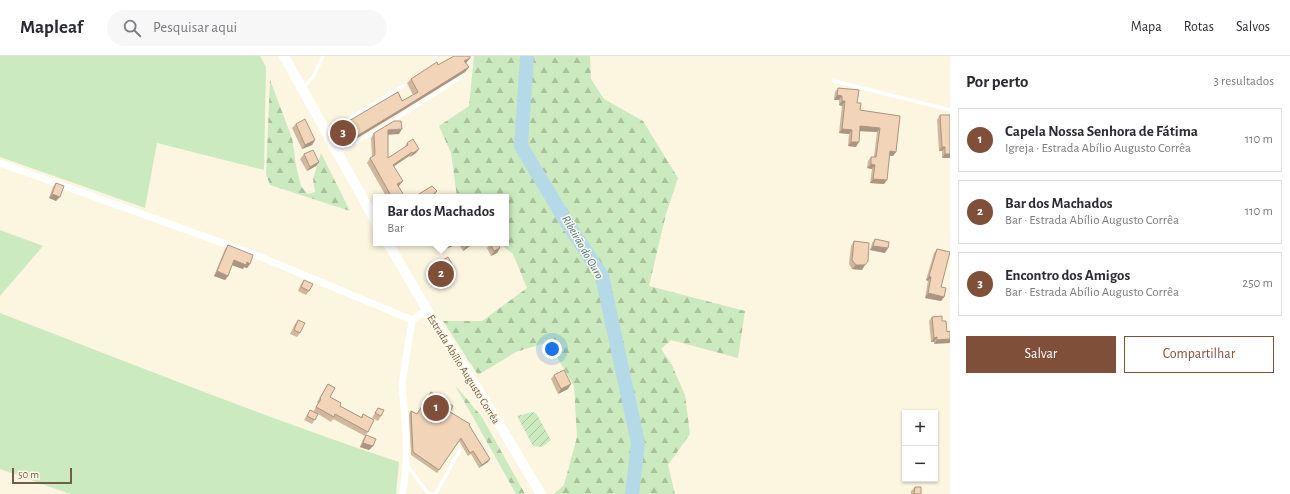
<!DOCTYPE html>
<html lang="pt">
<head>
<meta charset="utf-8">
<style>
	body { margin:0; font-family:"Alegreya Sans",sans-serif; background:#f7f7f7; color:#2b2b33 }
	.controls { position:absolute; right:12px; bottom:12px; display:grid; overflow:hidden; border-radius:0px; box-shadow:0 1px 3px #0004 }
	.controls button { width:36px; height:36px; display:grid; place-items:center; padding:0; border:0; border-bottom:1px solid #e1e1e2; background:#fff; color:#2b2b33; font:20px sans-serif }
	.scale { position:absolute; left:12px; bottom:10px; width:60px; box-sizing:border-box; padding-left:4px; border:2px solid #735c47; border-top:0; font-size:11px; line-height:14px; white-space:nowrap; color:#735c47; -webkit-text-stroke:3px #fff8e7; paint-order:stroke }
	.you { position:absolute; left:552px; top:293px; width:14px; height:14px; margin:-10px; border:3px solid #fff; border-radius:50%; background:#1a73e8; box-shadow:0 0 0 6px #1a73e833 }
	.badge { display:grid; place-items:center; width:26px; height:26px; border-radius:50%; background:#804f3a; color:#fff; font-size:13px; font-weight:700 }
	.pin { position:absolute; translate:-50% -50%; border:2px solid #fff; box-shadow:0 1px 4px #0006 }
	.popup { position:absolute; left:373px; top:138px; width:136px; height:52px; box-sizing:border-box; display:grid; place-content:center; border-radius:0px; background:#fff; filter:drop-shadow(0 1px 3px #0005); font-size:13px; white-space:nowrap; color:#7c7c81 }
	.popup b { font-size:15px; color:#2b2b33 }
	.popup::after { content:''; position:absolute; left:50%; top:100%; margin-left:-8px; border:8px solid transparent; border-top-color:#fff }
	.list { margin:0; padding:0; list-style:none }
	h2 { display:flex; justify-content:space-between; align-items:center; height:52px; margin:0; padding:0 16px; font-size:17px }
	h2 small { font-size:13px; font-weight:400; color:#7c7c81 }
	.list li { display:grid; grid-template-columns:26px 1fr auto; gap:12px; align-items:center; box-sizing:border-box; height:64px; margin:0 8px 8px; padding:0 8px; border:1px solid #e1e1e2; border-radius:0px }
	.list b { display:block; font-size:15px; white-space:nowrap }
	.list p { margin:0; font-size:13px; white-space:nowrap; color:#7c7c81 }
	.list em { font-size:13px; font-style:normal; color:#7c7c81 }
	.actions { display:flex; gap:8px; padding:12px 16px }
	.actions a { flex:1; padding:9px 0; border:1px solid #804f3a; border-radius:0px; text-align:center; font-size:14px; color:#804f3a }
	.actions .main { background:#804f3a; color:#fff }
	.icon { flex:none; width:22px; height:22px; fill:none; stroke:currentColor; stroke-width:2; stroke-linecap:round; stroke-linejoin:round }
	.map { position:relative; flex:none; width:950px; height:438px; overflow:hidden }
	header { display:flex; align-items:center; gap:24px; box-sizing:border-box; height:56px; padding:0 20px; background:#fff; border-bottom:1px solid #e1e1e2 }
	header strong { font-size:19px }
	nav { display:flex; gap:22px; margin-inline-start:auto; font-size:14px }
	.search { width:280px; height:36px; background:#f7f7f7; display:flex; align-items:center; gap:10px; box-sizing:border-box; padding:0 14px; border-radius:22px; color:#7c7c81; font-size:15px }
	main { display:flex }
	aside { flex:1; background:#fff }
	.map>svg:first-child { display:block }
	.grass { fill:#cceabf }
	.forest { fill:url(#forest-firs) }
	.garden { fill:url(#garden-furrows) }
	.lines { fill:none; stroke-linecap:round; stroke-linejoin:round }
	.river { stroke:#b5d9e6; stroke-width:14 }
	.lane { stroke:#fff; stroke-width:3.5 }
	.street { stroke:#fff; stroke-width:7 }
	.secondary { stroke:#fff; stroke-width:10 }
	.wall { fill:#d0b79e }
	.shaded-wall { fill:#a99581 }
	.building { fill:#f2d5b8; stroke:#a99581 }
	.labels { text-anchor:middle; stroke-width:3; stroke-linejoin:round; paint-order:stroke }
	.street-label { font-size:11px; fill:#735c47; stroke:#fff8e7 }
	.water-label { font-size:12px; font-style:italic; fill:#43798e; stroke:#fff8e7 }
</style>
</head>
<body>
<header>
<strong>Mapleaf</strong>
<div class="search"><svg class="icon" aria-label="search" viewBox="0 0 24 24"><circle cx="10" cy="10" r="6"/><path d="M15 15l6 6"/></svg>Pesquisar aqui</div>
<nav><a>Mapa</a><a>Rotas</a><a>Salvos</a></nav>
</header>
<main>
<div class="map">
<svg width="950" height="438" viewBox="0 0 950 438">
	<defs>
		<pattern id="forest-firs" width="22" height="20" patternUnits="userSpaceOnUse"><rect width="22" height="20" fill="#cceabf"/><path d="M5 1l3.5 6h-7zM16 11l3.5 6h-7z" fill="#aac19d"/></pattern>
		<pattern id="garden-furrows" width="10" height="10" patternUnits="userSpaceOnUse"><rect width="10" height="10" fill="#cceabf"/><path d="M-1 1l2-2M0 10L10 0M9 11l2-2" fill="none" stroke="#aac19d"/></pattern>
	</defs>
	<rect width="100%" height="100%" fill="#fcf5e0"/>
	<path class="grass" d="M0 0H260L266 11 264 114 157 87 145 152 0 101Z
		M0 174 43 190 0 240Z
		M0 257C132 308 264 361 399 406L396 438H70L0 413Z"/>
	<path class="forest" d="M474 0H590L591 23 604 43 643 65 678 122 666 158 649 230 745 255 738 302 671 284 661 293 671 307 685 339 690 378 668 409 675 438H554L564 429 577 381 574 330 548 286 516 296 478 319 443 265H482L527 232 513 198 499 187H506V141H457L451 97 439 70 469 50Z
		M270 24 292 82 296 109 301 130 308 138 315 136 313 123 321 97 350 155 270 129 266 118Z
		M455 329 482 361 525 438H516Z"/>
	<path class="garden" d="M532 356 536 357 551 384 542 391 533 390 517 360Z"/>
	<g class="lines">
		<path class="river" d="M527 0 521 90 564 162 602 220 638 387 632 438"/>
		<path class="lane" d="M834 25 950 54
			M303 32 313 21 323 0
			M327 77 404 29
			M339 97 399 61 460 22
			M407 409 428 437 431 438
			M434 438 436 437 460 394"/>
		<path class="street" d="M0 107 256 199 412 264
			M402 438 404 429 406 408V378L402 328 412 264 427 254"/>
		<path class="secondary" d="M284 0 376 166
			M388 187 427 254 484 343 541 438"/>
	</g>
	<path class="wall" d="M467 6 466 7 469 11 465 16 397 58 344 90 340 84 339 85 334 77 337 72 402 45 413 39 407 27 411 23 438 9Z
		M838 32 857 47 860 54 900 60 896 96 893 100H889L884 128 870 127 872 113 867 112 868 105 871 101H874L877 76 860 75 856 91 848 90 849 78 839 77 842 50 839 49V44H834L835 36Z
		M940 59 950 102H942V95H939L937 64Z
		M296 68 315 84 312 89 302 93 292 72Z
		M374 77 399 78H388V102L404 92 407 87 416 97 410 101 409 100 394 110 399 130H398L405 141 386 140 367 107 370 102 372 101 371 82Z
		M304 98 319 106 316 110 307 115 300 103Z
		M56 127V145L49 142 53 131Z
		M875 183 885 197 870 194 872 187Z
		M854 185 862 214 852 213 849 208 851 190Z
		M440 187H455L453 190 442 194Z
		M458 187H472L470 190 463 195Z
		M490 188 500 192 497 197 491 200 487 192Z
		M228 189 250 208 247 212 244 211 243 213 232 209 228 220 225 224 214 220 225 193Z
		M937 193 941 231 944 241 941 245 925 242 928 225 926 224 934 197Z
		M435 209 451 220 438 228 431 216Z
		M304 224 309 235 306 239 298 235 301 228Z
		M932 261 942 265 947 276 934 288V286H931L929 265Z
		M298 264 300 277 297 281 290 278 295 268Z
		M554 319 568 333 558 338 551 323Z
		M328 328 330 341 340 350 361 361 363 358 368 376 365 380 333 363 331 366 318 358 312 368 304 364 310 354 313 356 318 347 317 346Z
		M378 352 381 360 378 365 372 362Z
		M411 355 417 358 450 356 469 369 488 406 479 412 471 398 468 400 459 385 437 417 411 399 409 358Z
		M366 379 373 390 369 394 360 391 363 383Z
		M915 431 921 438H911V435Z"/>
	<path class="shaded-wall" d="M470 2 467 6 461 10 464 5Z
		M469 11 465 16 397 58 344 90 347 86Z
		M837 39 842 40 839 44H834Z
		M842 45H845L842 50 839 49Z
		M860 70 880 72 877 76 857 75Z
		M402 73 399 78 385 79 388 74Z
		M842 73 852 74 849 78 839 77Z
		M315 84 312 89 302 93 305 89Z
		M851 86H859L856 91 848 90Z
		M942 91H945L942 95H939Z
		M419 93 416 97 410 101 413 97Z
		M890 95 896 96 893 100 887 99Z
		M412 96 409 100 390 113 393 109Z
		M945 98H950V102H942Z
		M319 106 316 110 307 115 310 111Z
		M871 108 875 109 872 113 867 112Z
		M873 123 887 124 884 128 870 127Z
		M403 125 399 130 394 133 397 128Z
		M437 135 434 140 432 141H430Z
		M52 138 60 141 56 145 49 142Z
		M453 187H455L453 190 442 194 445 189Z
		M471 187H472L470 190 463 195 466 190Z
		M873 190 888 192 885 197 870 194Z
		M500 192 497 197 491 200 494 195Z
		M234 204 247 206 250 208 247 212 244 211 243 213 231 209Z
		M856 209H865L862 214 852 213Z
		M455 213 451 220 438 228 443 221Z
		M217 215 228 220 225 224 214 220Z
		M929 220 931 221 928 225 926 224Z
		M928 237 944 241 941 245 925 242Z
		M937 281 934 286H931L934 282Z
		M950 283V287L934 288 937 284Z
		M571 328 568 333 558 338 561 333Z
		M363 387 373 390 369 394 360 391Z
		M490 403 488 406 479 412 482 409Z"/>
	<path class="building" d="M454 0H470V2L464 5 469 11 400 54 347 86 343 80H342L337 72 398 36 402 45 418 36 411 23 437 6 438 9Z
		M838 32 859 34 857 47H861L860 54 900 60 896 96 890 95 887 124 873 123 875 109 871 108V101H876L880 72 860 70 859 86H851L852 74 842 73 845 45H842V40L837 39Z
		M940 59H950V98H945V91H942Z
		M305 63 315 84 305 89 296 68Z
		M394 65H401L402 73 388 74V102L408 89 407 87 413 83 419 93 413 97 412 96 393 109 403 125 397 128 405 141H385L390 138 370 102 375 99 374 77Z
		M313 94 319 106 310 111 304 98Z
		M56 127 64 130 60 141 52 138Z
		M432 130 437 135 430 141H414Z
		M875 183 889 186 888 192 873 190Z
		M854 185 869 187 868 205 865 209H856L852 204Z
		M445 187H453L445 189Z
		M464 187H471L466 190Z
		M491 187H497L500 192 494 195 490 188Z
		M228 189 253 199 250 208 247 206 246 209 234 204 228 220 217 215Z
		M937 193 950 196 941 231 946 232 944 241 928 237 931 221 929 220Z
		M448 201 455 213 443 221 435 209Z
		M304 224 313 228 309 235 301 231Z
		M942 260V265H946L947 276 950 275V283L937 284V281L934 282 932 261Z
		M298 264 305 267 300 277 294 274Z
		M564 314 571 328 561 333 554 319Z
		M328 328 335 332 330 341 341 347 340 350 362 362 363 358 374 364 368 376 335 358 334 361 316 351 321 343 320 342Z
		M431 336 453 350 450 356 470 368 469 369 490 403 482 409 473 395 470 397 461 382 439 414 413 396 411 355 417 358Z
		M378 352 384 354 381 360 375 357Z
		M310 354 318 358 315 364 307 360Z
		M366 379 376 383 373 390 363 387Z
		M915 431H921V438H914Z"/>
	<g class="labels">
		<g class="street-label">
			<text transform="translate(464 313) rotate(58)" y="4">Estrada Abílio Augusto Corrêa</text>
		</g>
		<g class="water-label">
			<text transform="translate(583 191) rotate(60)" y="4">Ribeirão do Ouro</text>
		</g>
	</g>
</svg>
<div class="controls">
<button>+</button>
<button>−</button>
</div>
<div class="scale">50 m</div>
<div class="you"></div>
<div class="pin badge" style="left:436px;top:352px">1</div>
<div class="pin badge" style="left:441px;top:218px">2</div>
<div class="popup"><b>Bar dos Machados</b>Bar</div>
<div class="pin badge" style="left:343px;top:77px">3</div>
</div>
<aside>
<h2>Por perto<small>3 resultados</small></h2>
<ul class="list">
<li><span class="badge">1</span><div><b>Capela Nossa Senhora de Fátima</b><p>Igreja · Estrada Abílio Augusto Corrêa</p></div><em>110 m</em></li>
<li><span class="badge">2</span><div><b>Bar dos Machados</b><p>Bar · Estrada Abílio Augusto Corrêa</p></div><em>110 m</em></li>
<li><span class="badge">3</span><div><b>Encontro dos Amigos</b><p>Bar · Estrada Abílio Augusto Corrêa</p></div><em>250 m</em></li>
</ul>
<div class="actions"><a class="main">Salvar</a><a>Compartilhar</a></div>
</aside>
</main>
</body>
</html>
